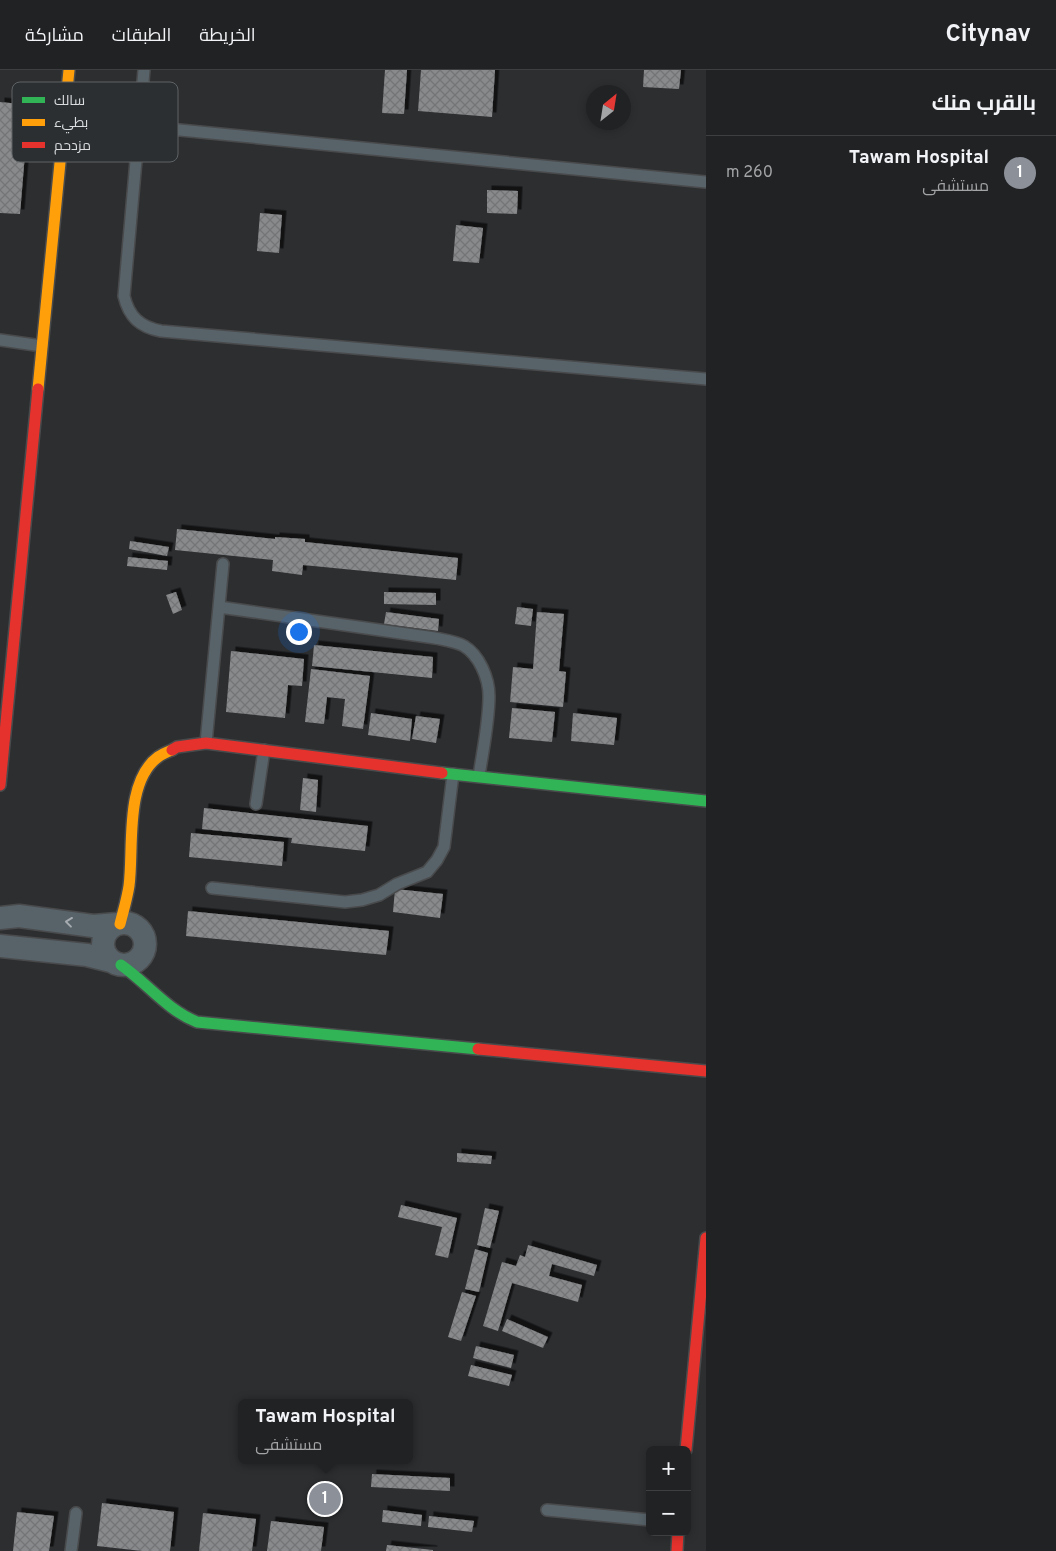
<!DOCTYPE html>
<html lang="ar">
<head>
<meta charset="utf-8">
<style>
	body { margin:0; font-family:Overpass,Cairo,sans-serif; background:#2d2f31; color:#f1f3f6; direction:rtl }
	.controls { position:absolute; right:15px; bottom:15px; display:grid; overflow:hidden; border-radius:8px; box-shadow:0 2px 8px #0003 }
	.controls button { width:45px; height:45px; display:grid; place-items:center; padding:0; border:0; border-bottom:1px solid #3e3f41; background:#212224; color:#f1f3f6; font:25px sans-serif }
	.compass { position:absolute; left:586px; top:15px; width:45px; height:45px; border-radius:50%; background:#212224; box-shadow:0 2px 8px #0003; rotate:30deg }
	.you { position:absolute; left:298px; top:561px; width:18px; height:18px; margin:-12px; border:4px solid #fff; border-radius:50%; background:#1a73e8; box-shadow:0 0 0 8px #1a73e833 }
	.badge { display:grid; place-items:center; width:32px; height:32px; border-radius:50%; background:#8c9099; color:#fff; font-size:16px; font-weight:700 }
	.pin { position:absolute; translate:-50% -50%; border:2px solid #fff; box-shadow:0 1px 5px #0006 }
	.popup { position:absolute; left:238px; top:1329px; width:175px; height:65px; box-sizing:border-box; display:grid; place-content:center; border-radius:8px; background:#212224; filter:drop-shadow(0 1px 4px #0005); font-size:16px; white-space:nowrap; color:#a2a4a6 }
	.popup b { font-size:19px; color:#f1f3f6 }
	.popup::after { content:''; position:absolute; left:50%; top:100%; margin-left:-10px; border:10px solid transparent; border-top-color:#212224 }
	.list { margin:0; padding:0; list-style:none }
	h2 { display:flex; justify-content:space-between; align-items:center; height:65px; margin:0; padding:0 20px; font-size:21px }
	h2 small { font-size:16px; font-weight:400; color:#a2a4a6 }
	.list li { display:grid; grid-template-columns:32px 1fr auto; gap:15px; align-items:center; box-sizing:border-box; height:75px; padding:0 20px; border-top:1px solid #3e3f41 }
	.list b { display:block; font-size:19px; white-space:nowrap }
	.list p { margin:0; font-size:16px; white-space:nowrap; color:#a2a4a6 }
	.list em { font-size:16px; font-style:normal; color:#a2a4a6 }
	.map { position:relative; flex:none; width:706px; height:1481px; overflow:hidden; direction:ltr }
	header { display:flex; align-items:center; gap:30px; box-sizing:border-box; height:70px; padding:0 25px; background:#212224; border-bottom:1px solid #3e3f41 }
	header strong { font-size:24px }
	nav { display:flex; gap:28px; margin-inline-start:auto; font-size:18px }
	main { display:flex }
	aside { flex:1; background:#212224 }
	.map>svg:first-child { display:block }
	.building { fill:url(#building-cross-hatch); filter:url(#shadow) }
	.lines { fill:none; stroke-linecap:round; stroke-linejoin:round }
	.lane-casing { stroke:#494a4b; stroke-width:14 }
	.street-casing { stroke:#494a4b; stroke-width:25 }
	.fast-casing { stroke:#494a4b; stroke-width:14 }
	.slow-casing { stroke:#494a4b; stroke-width:14 }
	.jam-casing { stroke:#494a4b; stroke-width:14 }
	.lane { stroke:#576269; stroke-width:11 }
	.street { stroke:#576269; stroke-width:22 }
	.fast { stroke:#30b455; stroke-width:11 }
	.slow { stroke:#ff9f0a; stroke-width:11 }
	.jam { stroke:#e5322d; stroke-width:11 }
	.oneway { stroke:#a6acb0 }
	.key { fill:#2b2f31; stroke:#606365; stroke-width:1 }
	.key-label { font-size:14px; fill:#dbdddf }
</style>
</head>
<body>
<header>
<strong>Citynav</strong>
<nav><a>الخريطة</a><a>الطبقات</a><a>مشاركة</a></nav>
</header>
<main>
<aside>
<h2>بالقرب منك<small></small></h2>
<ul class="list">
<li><span class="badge">1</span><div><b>Tawam Hospital</b><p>مستشفى</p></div><em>260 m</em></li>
</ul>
</aside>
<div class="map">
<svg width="706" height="1481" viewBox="0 0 706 1481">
	<defs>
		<pattern id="building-cross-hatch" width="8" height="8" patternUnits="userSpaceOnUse" patternTransform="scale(1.25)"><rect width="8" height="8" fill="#888a8c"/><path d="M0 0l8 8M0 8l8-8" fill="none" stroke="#737476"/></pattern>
		<filter id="shadow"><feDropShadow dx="4.5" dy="-4.5" stdDeviation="0" flood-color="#0009"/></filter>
	</defs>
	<rect width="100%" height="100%" fill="#2c2e30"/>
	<path class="building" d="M385 0H407L404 44 382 43Z
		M421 0H495L492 47 418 41Z
		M644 0H681L679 19 643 17Z
		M0 32 29 35 20 144 0 143Z
		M487 120 518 121 517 144 487 143Z
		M260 143 282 145 279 183 257 181Z
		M456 155 483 158 479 193 453 191Z
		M177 459 275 469V467L305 469V472L458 488 456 510 303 495 302 505 272 501 273 490 175 480Z
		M130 471 169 477 167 486 129 479Z
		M128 487 168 491 167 500 127 496Z
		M176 522 182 540 173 544 166 525Z
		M384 522 436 523V535L384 534Z
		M517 537 533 539 531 556 515 554Z
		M386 542 439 549 438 561 384 554Z
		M537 542 564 544 559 601 566 602 563 637 510 632 513 597 533 599Z
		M314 575 433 587 432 608 312 596Z
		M231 581 304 589 302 616 288 615 285 648 226 642Z
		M311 599 370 606 363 659 342 656 345 629 327 627 324 654 305 652Z
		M512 638 555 642 552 672 509 668Z
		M371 643 412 649 410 671 368 665Z
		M573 643 617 648 614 675 571 671Z
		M416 646 440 649 436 673 412 669Z
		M303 708 318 710 316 742 300 740Z
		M204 738 368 756 365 781 291 773 292 768 202 759Z
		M191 763 284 772 282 796 189 787Z
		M395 819 443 824 440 848 393 842Z
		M188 841 389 861 386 885 186 866Z
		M457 1083 492 1086 491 1094 457 1092Z
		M401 1135 457 1148 448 1188 435 1185 442 1157 398 1147Z
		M485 1138 499 1141 490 1178 477 1175Z
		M528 1175 597 1195 594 1206 552 1194 549 1206 582 1215 578 1232 512 1213 498 1261 483 1256 502 1192 516 1196 520 1185 525 1187Z
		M475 1179 488 1183 479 1222 465 1219Z
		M462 1222 476 1226 461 1271 448 1267Z
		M507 1249 548 1267 543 1278 502 1261Z
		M476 1276 514 1285 511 1298 473 1288Z
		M471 1295 512 1305 509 1316 468 1306Z
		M372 1404 450 1408V1421L371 1417Z
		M102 1433 174 1442 170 1481H142L97 1476Z
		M383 1440 422 1445 421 1456 382 1452Z
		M17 1442 54 1446 49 1481H13Z
		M203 1443 256 1449 252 1481H199Z
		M429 1446 474 1451 472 1462 428 1457Z
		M271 1451 324 1457 321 1481H267Z
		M387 1475 433 1480V1481H386Z"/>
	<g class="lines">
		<g class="lane-casing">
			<path id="lane" d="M144 0 124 226C129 247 140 257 161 261L706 309
				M139 56 706 112
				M0 270 42 276
				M219 537 435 568C445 570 455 571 464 576 479 585 489 608 489 626 489 652 483 679 479 706
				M206 673 223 494
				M256 734 264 680
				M212 818 345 832 362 830 379 825 397 814 427 802 437 790 444 777 446 761 453 704
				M547 1440 650 1450
				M71 1481 76 1443"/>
		</g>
		<g class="street-casing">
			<path id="street" d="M0 848 19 846 93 856 117 854
				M103 874a21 21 0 1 1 42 0a21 21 0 1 1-42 0Z
				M0 876 87 885 111 891"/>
		</g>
		<g class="fast-casing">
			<path id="fast" d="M442 703 706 731
				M121 895C147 913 167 940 197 952L478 979"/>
		</g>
		<g class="slow-casing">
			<path id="slow" d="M38 319 69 0
				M120 854C123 842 127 829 129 816 134 779 124 712 158 687 162 684 167 682 172 680"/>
		</g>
		<g class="jam-casing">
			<path id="jam" d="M172 680 177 677 206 673 442 703
				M0 715 38 319
				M478 979 706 1001
				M686 1380 706 1168
				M677 1481 678 1462"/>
		</g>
		<use href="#lane" class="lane"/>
		<use href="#street" class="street"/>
		<use href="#fast" class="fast"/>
		<use href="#slow" class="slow"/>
		<use href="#jam" class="jam"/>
	</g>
	<defs><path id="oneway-chevron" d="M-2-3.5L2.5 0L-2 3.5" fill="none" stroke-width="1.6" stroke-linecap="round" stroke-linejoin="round" transform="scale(1.25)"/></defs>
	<use class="oneway" href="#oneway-chevron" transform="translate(69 852) rotate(-173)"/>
	<rect x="12" y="12" width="166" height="80" rx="8" class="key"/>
	<rect x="22" y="27" width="23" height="6" fill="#30b455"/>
	<rect x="22" y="49" width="23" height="7" fill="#ff9f0a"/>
	<rect x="22" y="72" width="23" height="6" fill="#e5322d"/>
	<g class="key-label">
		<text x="54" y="35">سالك</text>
		<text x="54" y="57">بطيء</text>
		<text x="54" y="80">مزدحم</text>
	</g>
</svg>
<div class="controls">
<button>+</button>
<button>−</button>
</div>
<svg class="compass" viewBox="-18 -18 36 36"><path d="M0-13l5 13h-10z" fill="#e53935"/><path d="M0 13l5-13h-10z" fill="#a2a4a6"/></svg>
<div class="you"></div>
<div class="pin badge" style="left:325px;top:1429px">1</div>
<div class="popup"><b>Tawam Hospital</b>مستشفى</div>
</div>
</main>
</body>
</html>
